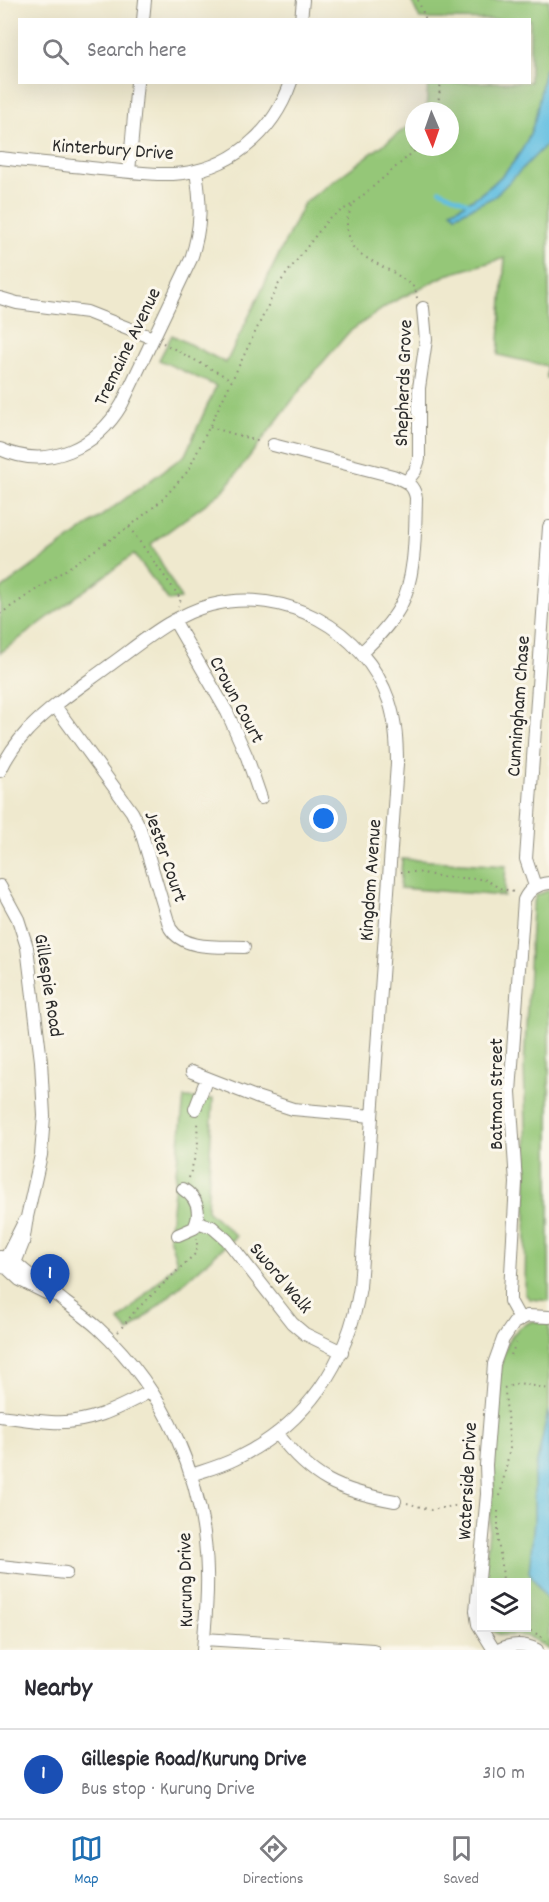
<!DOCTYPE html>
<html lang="en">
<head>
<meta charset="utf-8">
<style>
	body { margin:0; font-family:Dekko,sans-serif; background:#f7f7f7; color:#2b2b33 }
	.controls { position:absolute; right:18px; bottom:18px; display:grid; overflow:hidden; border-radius:0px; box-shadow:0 6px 24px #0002 }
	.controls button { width:54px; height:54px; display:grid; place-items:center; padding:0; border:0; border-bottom:2px solid #e1e1e2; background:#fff; color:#2b2b33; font:30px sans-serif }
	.compass { position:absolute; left:405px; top:102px; width:54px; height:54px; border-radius:50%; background:#fff; box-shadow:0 6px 24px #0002; rotate:178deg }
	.you { position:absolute; left:324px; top:819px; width:21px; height:21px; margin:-15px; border:4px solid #fff; border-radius:50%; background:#1a73e8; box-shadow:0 0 0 9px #1a73e833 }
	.badge { display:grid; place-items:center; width:39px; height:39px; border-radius:50%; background:#1f6fb2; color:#fff; font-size:20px; font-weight:700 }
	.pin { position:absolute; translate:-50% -50px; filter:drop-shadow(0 2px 3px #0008) }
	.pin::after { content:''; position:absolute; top:32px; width:21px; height:18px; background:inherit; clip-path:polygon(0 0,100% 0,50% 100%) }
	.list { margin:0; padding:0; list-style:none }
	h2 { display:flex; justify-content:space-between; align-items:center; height:78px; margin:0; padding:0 24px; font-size:26px }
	h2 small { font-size:20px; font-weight:400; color:#7c7c81 }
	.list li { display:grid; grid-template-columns:39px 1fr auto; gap:18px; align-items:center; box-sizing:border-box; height:90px; padding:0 24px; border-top:2px solid #e1e1e2 }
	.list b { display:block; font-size:22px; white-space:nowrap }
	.list p { margin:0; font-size:20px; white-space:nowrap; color:#7c7c81 }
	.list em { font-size:20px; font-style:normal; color:#7c7c81 }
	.icon { flex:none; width:33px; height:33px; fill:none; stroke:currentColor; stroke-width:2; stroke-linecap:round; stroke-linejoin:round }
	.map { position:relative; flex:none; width:549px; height:1650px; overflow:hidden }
	.search { position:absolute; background:#fff; box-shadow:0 6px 24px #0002; left:18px; right:18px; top:18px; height:66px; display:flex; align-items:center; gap:15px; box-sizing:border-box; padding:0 21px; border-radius:0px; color:#7c7c81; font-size:22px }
	.sheet { height:168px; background:#fff }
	nav { display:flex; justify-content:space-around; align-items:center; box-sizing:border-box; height:84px; border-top:2px solid #e1e1e2; background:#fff; font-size:16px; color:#7c7c81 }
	nav a { display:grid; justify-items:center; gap:3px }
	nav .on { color:#1f6fb2 }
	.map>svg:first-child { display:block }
	.green { fill:#95c778; stroke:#607952; stroke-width:1.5 }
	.water { fill:#63bfe1; stroke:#477586; stroke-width:1.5 }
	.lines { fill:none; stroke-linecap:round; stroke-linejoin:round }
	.stream { stroke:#63bfe1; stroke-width:4 }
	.minor-casing { stroke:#8d8a7c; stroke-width:14 }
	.path { stroke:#8d8a7c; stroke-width:2; stroke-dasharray:1.5 4.5; stroke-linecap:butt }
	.minor { stroke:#fff; stroke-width:12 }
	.labels { text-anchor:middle; stroke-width:6; stroke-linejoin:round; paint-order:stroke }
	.street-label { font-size:20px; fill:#2b2b2b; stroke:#fbf7ec }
</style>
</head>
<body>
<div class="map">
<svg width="549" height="1650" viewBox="0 0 549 1650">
	<rect width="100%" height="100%" fill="#fbf7ec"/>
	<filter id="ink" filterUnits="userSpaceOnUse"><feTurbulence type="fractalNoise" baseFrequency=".0167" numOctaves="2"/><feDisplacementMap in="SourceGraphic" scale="12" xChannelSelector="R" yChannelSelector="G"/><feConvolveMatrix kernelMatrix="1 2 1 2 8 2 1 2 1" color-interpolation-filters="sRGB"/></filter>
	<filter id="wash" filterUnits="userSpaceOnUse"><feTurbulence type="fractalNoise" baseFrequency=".008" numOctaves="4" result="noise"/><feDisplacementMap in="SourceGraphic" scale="24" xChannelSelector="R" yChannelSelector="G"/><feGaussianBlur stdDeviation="1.35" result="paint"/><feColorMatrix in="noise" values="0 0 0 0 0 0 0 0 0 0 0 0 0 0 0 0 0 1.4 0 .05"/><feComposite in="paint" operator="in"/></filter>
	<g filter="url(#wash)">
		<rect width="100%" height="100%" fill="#efe9ce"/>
		<path class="green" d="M411 0H549V378H547V366L498 355 505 258 446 275 391 303 349 332 311 376 223 491 151 544 181 599 169 601 134 554 0 653V590L185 455 216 386 159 360 172 335 226 363 304 203 414 122V147H450V111H426L428 83 530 82V20L420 19Z
			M402 859 506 866 504 896 400 888Z
			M549 890V1301L530 1299 525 1294 527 1153 524 1067 532 909 536 895Z
			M184 1098 213 1099 207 1210 236 1236 129 1332 119 1321 177 1262 169 1237Z
			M533 1321 549 1323V1650C542 1646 537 1640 528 1637 515 1632 500 1640 490 1628H526V1582H484L494 1477 493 1466C494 1447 496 1429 497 1410 499 1380 497 1332 533 1321Z"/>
		<path class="water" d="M549 67V142L494 197 456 215 451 211C490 193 523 162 535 119 539 103 541 86 545 69Z
			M548 1411H549V1603L529 1572 534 1521V1476Z"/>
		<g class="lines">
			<path class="stream" d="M440 190 468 203"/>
		</g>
	</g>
	<g filter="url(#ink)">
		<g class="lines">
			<g class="minor-casing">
				<path id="minor" d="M143 20 145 0
					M301 20 303 0
					M0 158C33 162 67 165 100 169 124 171 148 175 173 174 229 171 273 134 291 82
					M129 172 137 82
					M0 298 17 303 87 312 153 338
					M273 445 393 476C405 481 414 484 416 498 415 531 416 578 400 607 390 625 376 639 361 653
					M0 449C49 471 97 447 122 404L191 259C202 226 201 204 196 171
					M407 481 415 471 419 459V388L426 340 423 308
					M174 620 227 712 247 757 261 798
					M55 706 132 812 140 828 170 928C184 951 221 946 244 947
					M0 771C7 756 17 742 28 730 52 705 82 686 110 665 141 643 172 615 211 605 284 586 364 629 389 701 396 722 397 742 397 764L360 1287C348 1363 306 1425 235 1459 221 1466 206 1470 191 1475
					M0 886 18 919 27 947 41 1061 44 1116 41 1155 27 1217 23 1243 17 1258 7 1268
					M535 886 526 859 549 527
					M192 1072 256 1097 293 1109 372 1116
					M195 1109 207 1078
					M197 1222 212 1227 227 1240 292 1323 305 1334 342 1352
					M178 1235 194 1228C202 1212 197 1198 183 1189
					M0 1257C15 1258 18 1267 30 1275 42 1284 54 1293 66 1303 77 1311 88 1319 98 1328 166 1391 205 1480 207 1572 208 1598 205 1624 203 1650
					M8 1264V1254L24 1222
					M2 1267 7 1268 20 1280 46 1293
					M520 1319 510 1301V1292L516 1183 510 1092 524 900C529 889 537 884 549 883
					M0 1416C17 1418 34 1421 51 1422 88 1425 119 1408 151 1391
					M277 1433C312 1479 339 1491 395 1501
					M0 1566 66 1573
					M204 1639 373 1650
					M494 1650 478 1624 476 1611 487 1494 486 1465 494 1364 503 1339 514 1323 527 1316 549 1317
					M498 1650C510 1644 524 1643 537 1650"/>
			</g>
			<path class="path" d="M418 0 426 20
				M437 111 441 82
				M417 298 415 288 396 274 361 255 352 246 347 230V219L353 204 419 147
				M163 343 232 380
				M210 427 261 442
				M129 527 181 599 178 606
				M0 614 129 527 161 501 188 471 278 285 329 218 353 204
				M401 872H417L443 877 479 879 487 880 499 888 514 892
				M189 1178 198 1146 197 1120
				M118 1332 135 1311 197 1252V1238
				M511 1355 516 1343
				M504 1388 519 1383 549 1389
				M500 1496 510 1448 505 1392
				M407 1503 431 1510 454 1506 475 1507
				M498 1511V1542L502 1565 503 1582
				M525 1628 541 1636 549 1645"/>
			<use href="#minor" class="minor"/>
		</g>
	</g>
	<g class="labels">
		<g class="street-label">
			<text transform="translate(113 148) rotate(4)" y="7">Kinterbury Drive</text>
			<text transform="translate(126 346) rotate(-64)" y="7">Tremaine Avenue</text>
			<text transform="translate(402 383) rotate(-88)" y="7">Shepherds Grove</text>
			<text transform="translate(238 699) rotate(62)" y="7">Crown Court</text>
			<text transform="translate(517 706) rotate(-86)" y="7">Cunningham Chase</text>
			<text transform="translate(167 856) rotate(71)" y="7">Jester Court</text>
			<text transform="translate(369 880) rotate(-86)" y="7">Kingdom Avenue</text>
			<text transform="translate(50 985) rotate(81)" y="7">Gillespie Road</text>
			<text transform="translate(495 1094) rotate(-90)" y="7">Batman Street</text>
			<text transform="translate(282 1277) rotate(50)" y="7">Sword Walk</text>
			<text transform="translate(466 1481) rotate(-87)" y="7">Waterside Drive</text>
			<text transform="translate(184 1580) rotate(-91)" y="7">Kurung Drive</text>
		</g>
	</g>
</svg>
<div class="controls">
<button><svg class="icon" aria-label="layers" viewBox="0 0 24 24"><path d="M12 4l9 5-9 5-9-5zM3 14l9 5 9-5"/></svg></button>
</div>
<svg class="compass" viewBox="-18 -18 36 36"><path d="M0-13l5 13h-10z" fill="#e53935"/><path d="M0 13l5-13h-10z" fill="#7c7c81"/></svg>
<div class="you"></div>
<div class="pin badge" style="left:50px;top:1304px;background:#1a4fb4">1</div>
<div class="search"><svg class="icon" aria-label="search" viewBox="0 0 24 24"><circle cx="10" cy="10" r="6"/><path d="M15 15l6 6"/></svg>Search here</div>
</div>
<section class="sheet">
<h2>Nearby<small></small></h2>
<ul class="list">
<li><span class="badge" style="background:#1a4fb4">1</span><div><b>Gillespie Road/Kurung Drive</b><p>Bus stop · Kurung Drive</p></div><em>310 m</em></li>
</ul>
</section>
<nav>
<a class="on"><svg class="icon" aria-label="map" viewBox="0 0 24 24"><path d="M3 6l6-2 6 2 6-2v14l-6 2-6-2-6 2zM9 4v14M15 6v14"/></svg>Map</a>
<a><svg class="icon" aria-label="directions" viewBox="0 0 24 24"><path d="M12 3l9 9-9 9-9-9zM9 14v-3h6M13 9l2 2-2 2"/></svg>Directions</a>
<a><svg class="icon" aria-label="saved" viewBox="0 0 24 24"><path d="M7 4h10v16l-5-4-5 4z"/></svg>Saved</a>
</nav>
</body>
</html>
